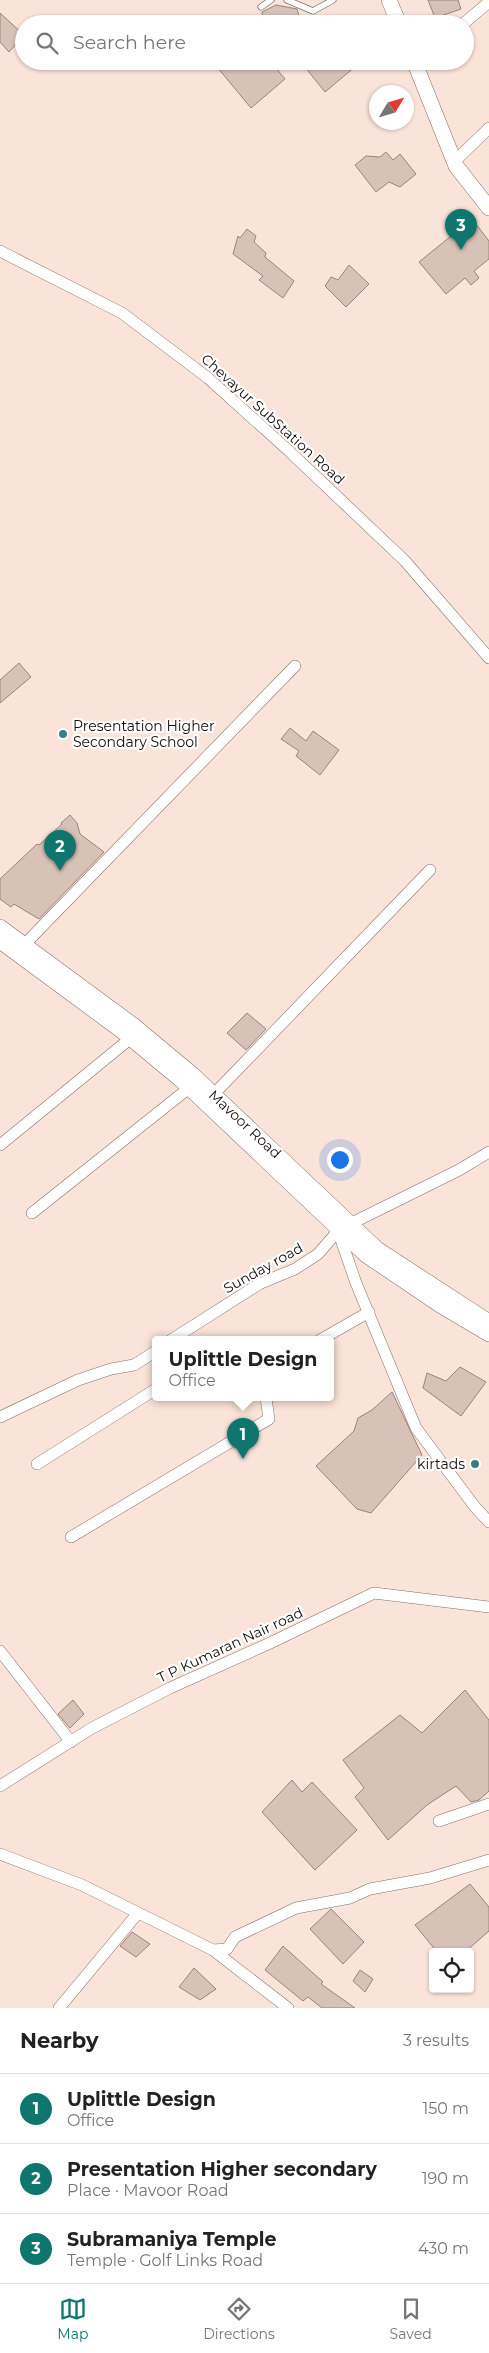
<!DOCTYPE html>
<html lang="en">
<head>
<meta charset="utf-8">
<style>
	body { margin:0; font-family:Montserrat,sans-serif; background:#f2f2f2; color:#222 }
	.controls { position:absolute; right:15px; bottom:15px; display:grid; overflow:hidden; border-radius:5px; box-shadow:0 1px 4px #0004 }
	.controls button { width:45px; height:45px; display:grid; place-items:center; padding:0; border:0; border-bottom:1px solid #e0e0e0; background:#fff; color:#222; font:25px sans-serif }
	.compass { position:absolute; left:369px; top:85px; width:45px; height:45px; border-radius:50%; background:#fff; box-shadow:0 1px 4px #0004; rotate:52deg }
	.you { position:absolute; left:339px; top:1159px; width:18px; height:18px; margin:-12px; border:4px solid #fff; border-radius:50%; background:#1a73e8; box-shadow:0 0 0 8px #1a73e833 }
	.badge { display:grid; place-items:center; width:32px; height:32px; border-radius:50%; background:#0f766e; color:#fff; font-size:16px; font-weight:700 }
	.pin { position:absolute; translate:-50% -41px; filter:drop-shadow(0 1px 2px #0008) }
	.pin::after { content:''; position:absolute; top:26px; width:18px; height:15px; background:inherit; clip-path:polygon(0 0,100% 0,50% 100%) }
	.popup { position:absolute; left:152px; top:1336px; width:182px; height:65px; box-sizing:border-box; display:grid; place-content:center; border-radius:5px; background:#fff; filter:drop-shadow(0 1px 4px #0005); font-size:16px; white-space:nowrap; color:#767676 }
	.popup b { font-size:19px; color:#222 }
	.popup::after { content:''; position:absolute; left:50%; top:100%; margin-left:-10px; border:10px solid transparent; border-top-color:#fff }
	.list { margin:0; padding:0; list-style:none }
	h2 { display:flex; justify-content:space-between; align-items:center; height:65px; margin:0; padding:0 20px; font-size:21px }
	h2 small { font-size:16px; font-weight:400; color:#767676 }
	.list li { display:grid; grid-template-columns:32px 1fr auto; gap:15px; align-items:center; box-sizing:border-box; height:70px; padding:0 20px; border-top:1px solid #e0e0e0 }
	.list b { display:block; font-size:19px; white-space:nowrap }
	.list p { margin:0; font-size:16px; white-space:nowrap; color:#767676 }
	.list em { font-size:16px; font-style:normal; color:#767676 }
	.icon { flex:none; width:28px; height:28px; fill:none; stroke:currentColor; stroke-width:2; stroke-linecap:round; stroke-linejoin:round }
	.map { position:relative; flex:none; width:489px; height:2008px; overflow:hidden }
	.search { position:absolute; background:#fff; box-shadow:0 1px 4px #0004; left:15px; right:15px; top:15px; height:55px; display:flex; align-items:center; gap:12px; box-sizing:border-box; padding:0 18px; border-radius:28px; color:#767676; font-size:19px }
	.sheet { height:275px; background:#fff }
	nav { display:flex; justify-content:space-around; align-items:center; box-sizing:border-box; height:70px; border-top:1px solid #e0e0e0; background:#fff; font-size:14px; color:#767676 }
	nav a { display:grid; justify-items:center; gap:2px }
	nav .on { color:#0f766e }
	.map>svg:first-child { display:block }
	.building { fill:#d8c2b8; stroke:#99847b }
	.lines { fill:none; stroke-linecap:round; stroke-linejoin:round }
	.service-casing { stroke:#847067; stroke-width:7 }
	.minor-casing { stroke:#847067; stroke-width:12 }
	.secondary-casing { stroke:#847067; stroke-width:16 }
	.service { stroke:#fff; stroke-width:5.5 }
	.minor { stroke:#fff; stroke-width:11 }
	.secondary { stroke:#fff; stroke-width:15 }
	.poi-dot { fill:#38807f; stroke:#fff; stroke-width:2 }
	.labels { text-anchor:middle; stroke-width:4.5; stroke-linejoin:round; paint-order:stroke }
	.street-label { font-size:14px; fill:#130c09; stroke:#fff }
	.poi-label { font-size:14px; fill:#130c09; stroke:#fff; text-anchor:start }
</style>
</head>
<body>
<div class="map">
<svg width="489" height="2008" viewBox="0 0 489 2008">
	<rect width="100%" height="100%" fill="#fae3d9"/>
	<path class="building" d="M428 0H458L461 9 435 18Z
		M276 5 297 9 301 24H263L262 12Z
		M0 13 24 35 9 52 0 42Z
		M212 61H270L285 79 251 108Z
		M300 61H362L325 92Z
		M386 152 393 160 400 154 416 174 400 187 389 182 376 192 355 165 366 156 380 157Z
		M472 219 489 241V259L474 271 479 278 471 285 465 278 446 294 419 262Z
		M247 229 256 236 254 242 266 253 265 257 294 281 283 298 259 280 263 276 233 254 238 236 240 238Z
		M349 265 369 284 346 307 325 286 331 277 338 280Z
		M19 663 31 677 0 703V680Z
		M290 728 306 741 313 731 339 750 320 775 296 756 299 751 281 739Z
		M70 815 77 823 80 834 104 852 39 919 14 904 11 907 0 899V879L37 844 39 845 62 824 61 823Z
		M247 1013 266 1029 246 1050 227 1033Z
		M460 1367 486 1382 461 1416 423 1388 427 1373 446 1381Z
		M392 1392 422 1455 371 1513 357 1509 316 1466 354 1431 358 1418 372 1410Z
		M465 1690 489 1720V1791L479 1800 471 1802 456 1786 427 1805 388 1840 355 1797 364 1788 343 1760 400 1715 422 1733Z
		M73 1700 84 1714 70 1728 58 1714Z
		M292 1780 302 1792 312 1782 357 1830 315 1870 262 1812Z
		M470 1884 489 1907V1931L465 1952H437L415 1925Z
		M331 1909 364 1942 343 1964 310 1929Z
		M132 1932 150 1944 136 1957 120 1946Z
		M283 1946 323 1982 321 1984 355 2008H322L308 1997 303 2001 265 1970Z
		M194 1968 216 1989 200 2000 179 1987Z
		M360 1970 373 1979 365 1992 353 1981Z"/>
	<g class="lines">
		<g class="service-casing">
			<path id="service" d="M287 0 313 11 333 0
				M261 7 271 0"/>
		</g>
		<g class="minor-casing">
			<path id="minor" d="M463 24 489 2
				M454 162 489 128
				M0 251 122 313 208 378 289 451 405 561 489 658
				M24 945 295 666
				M214 1094 430 870
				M0 1145 131 1038
				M32 1213 189 1088
				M350 1224 459 1170 489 1152
				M171 1340 259 1284 295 1269 318 1254 338 1231 356 1283 416 1428 475 1507 489 1522
				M320 1340 369 1312
				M0 1417 78 1380 111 1369 134 1365 156 1351
				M37 1464 156 1389
				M71 1537 269 1419 266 1398
				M0 1651 71 1742
				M0 1786 92 1728 170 1688 268 1644 374 1593 489 1607
				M439 1821 489 1804
				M0 1854 82 1885 213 1950 288 2008
				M213 1950 227 1949 235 1937 296 1908 350 1898 370 1889 430 1878 489 1860
				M59 2008 138 1913"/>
		</g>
		<g class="secondary-casing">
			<path id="secondary" d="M389 0 399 24
				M414 61 456 166 489 208
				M0 927 133 1025 193 1075 377 1249 489 1322
				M0 941 122 1031 181 1080 366 1255 440 1305 489 1334"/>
		</g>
		<use href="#service" class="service"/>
		<use href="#minor" class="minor"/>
		<use href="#secondary" class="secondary"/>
	</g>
	<g class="poi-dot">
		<circle cx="63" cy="734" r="5"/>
		<circle cx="475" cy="1464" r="5"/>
	</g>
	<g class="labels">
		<g class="street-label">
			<text transform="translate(273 419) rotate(42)" y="5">Chevayur SubStation Road</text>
			<text transform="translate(245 1124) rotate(43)" y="5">Mavoor Road</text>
			<text transform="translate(263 1268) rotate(-29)" y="5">Sunday road</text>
			<text transform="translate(230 1645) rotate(-25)" y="5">T P Kumaran Nair road</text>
		</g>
		<g class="poi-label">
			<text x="73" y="731">Presentation Higher<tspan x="73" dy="16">Secondary School</tspan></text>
			<text x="465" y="1469" text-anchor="end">kirtads</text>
		</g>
	</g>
</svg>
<div class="controls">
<button><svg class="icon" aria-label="locate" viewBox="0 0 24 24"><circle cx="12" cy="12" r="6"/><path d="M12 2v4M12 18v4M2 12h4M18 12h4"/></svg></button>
</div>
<svg class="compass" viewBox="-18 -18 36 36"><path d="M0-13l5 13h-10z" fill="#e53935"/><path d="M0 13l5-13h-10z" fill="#767676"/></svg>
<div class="you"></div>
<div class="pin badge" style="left:243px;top:1459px">1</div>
<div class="popup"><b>Uplittle Design</b>Office</div>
<div class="pin badge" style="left:60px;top:871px">2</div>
<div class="pin badge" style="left:461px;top:250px">3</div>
<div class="search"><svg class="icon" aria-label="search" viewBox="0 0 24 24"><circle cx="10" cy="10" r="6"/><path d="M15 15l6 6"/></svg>Search here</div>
</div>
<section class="sheet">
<h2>Nearby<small>3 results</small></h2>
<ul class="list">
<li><span class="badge">1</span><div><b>Uplittle Design</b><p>Office</p></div><em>150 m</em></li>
<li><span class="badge">2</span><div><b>Presentation Higher secondary</b><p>Place · Mavoor Road</p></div><em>190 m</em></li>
<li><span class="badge">3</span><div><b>Subramaniya Temple</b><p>Temple · Golf Links Road</p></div><em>430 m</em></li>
</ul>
</section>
<nav>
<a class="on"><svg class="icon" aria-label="map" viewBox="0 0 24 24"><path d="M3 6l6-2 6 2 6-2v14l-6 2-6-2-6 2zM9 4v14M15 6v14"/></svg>Map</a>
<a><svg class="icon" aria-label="directions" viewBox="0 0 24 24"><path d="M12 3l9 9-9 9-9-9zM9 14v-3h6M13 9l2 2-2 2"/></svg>Directions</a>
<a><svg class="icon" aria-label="saved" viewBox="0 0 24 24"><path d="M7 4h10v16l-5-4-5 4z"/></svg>Saved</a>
</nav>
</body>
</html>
